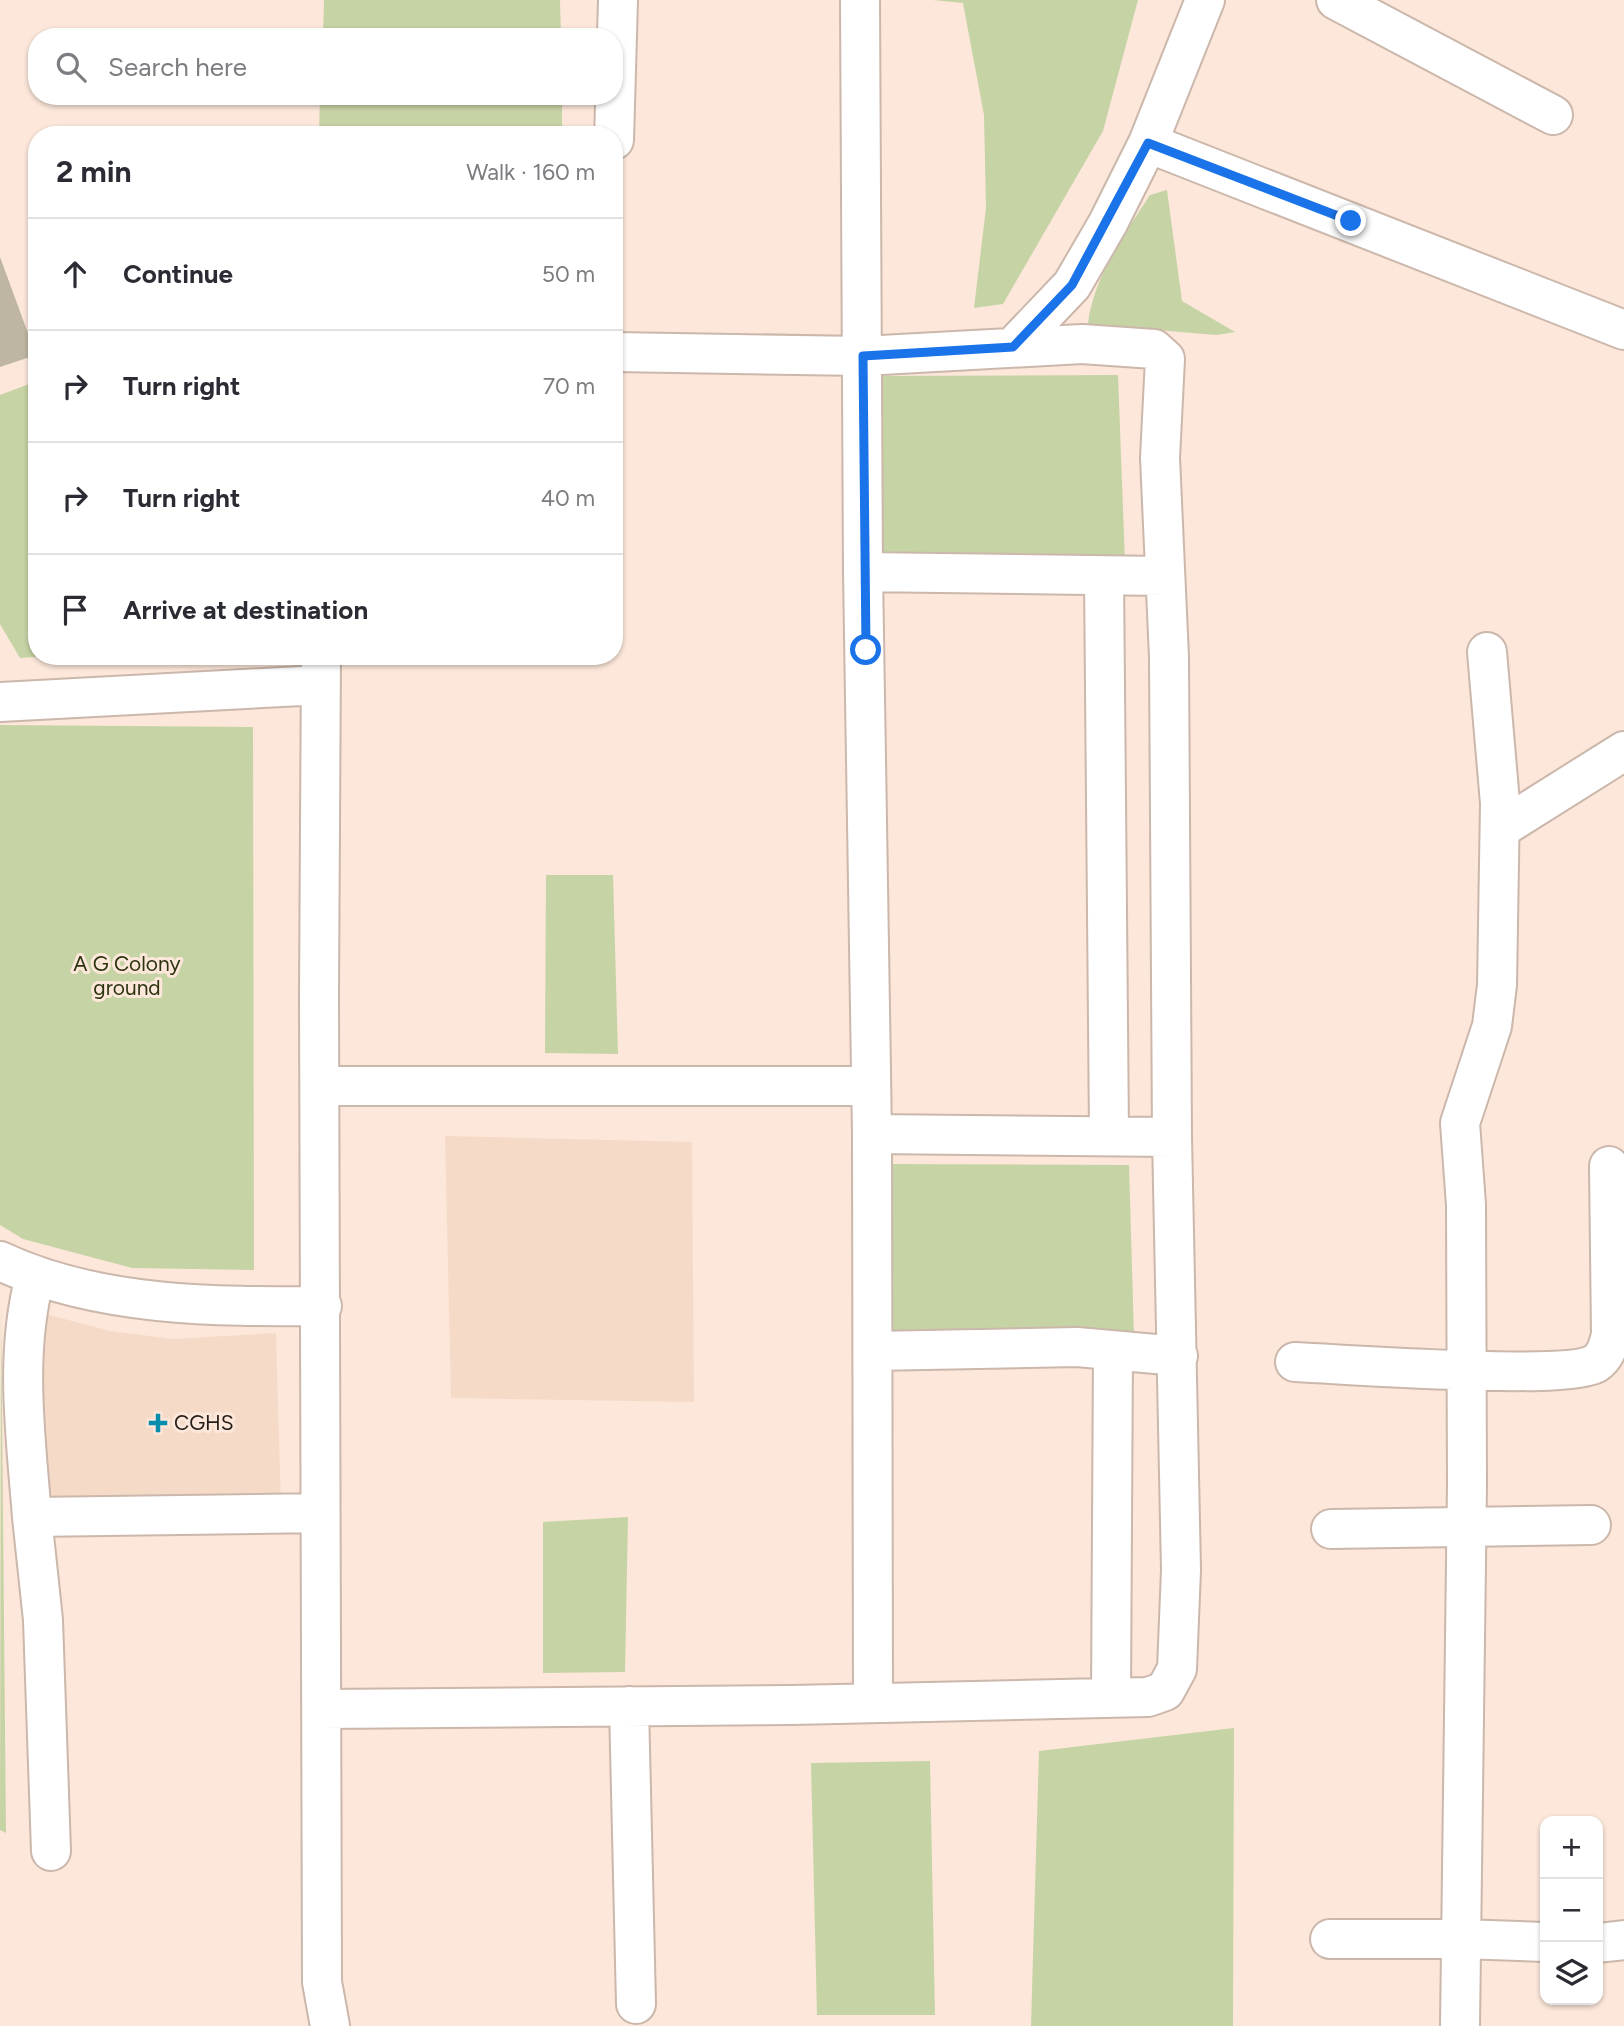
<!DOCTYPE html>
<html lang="en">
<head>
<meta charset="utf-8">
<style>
	body { margin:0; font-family:Figtree,sans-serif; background:#f7f7f7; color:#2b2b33 }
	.controls { position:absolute; right:21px; bottom:21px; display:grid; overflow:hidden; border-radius:14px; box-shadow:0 2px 5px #0004 }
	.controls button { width:63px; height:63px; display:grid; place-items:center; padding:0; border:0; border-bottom:2px solid #e1e1e2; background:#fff; color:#2b2b33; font:35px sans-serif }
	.stop { position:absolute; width:21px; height:21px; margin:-16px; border:5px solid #1a73e8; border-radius:50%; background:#fff }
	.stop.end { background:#1a73e8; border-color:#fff; box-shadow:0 2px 7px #0008 }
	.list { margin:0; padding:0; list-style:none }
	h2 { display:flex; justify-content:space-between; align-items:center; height:91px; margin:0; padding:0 28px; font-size:30px }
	h2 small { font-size:23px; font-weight:400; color:#7c7c81 }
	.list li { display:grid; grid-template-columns:46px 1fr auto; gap:21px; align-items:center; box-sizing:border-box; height:112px; padding:0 28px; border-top:2px solid #e1e1e2 }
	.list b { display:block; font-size:26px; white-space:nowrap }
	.list em { font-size:23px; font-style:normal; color:#7c7c81 }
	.icon { flex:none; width:38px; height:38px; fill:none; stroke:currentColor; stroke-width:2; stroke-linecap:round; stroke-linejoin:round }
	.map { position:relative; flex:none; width:1624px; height:2026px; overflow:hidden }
	.search { position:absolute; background:#fff; box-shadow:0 2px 5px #0004; left:28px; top:28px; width:595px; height:77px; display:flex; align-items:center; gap:18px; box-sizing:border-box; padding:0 24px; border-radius:28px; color:#7c7c81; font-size:26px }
	.panel { position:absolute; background:#fff; box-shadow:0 2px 5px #0004; left:28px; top:126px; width:595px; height:539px; border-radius:28px }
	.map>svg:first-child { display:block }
	.built { fill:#f5dac8 }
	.green { fill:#c6d3a5 }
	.building { fill:#beb6a3 }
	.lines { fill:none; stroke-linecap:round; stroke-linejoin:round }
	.street-casing { stroke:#cbb7ab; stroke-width:42 }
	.street { stroke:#fff; stroke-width:38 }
	.route { stroke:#1a73e8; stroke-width:9 }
	.poi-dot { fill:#068dac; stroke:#fce7da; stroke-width:2.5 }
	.labels { text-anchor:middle; stroke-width:6; stroke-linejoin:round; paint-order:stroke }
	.park-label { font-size:21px; fill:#2b340f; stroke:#fce7da }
	.poi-label { font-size:21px; fill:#241d19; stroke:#fce7da; text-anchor:start }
</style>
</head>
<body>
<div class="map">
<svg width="1624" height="2026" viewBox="0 0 1624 2026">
	<rect width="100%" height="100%" fill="#fce7da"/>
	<path class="built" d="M445 1136 692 1142 694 1402 451 1398Z
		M34 1311 110 1331 172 1339 276 1333 281 1508 39 1512Z"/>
	<path class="green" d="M324 0H560L561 37H323Z
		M933 0H1138L1103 131 1003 304 974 308 986 208 984 115 963 3Z
		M320 96H562V135H319Z
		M1167 190 1182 301 1235 332 1216 335 1088 324C1093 278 1125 233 1150 195Z
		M1118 375 1125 563 874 565 866 376Z
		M37 381V656H49L20 658 0 624V395Z
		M0 725 253 727 254 1270 132 1268 23 1239 0 1225Z
		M546 875H613L618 1054 545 1053Z
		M883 1164 1129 1165 1134 1336 880 1333Z
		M1 1307 6 1833 0 1830Z
		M628 1517 625 1672 543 1673V1522Z
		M1234 1728 1233 2026H1031L1039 1751Z
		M930 1761 935 2015H817L811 1763Z"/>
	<path class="building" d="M0 257 36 355 0 367Z"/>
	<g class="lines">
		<g class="street-casing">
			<path id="street" d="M860 0 863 572 872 1134 873 1703
				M1336 0 1553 115
				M614 140 618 0
				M1148 143 1624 330
				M1013 347 1072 285 1108 223 1148 143 1205 0
				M863 572 1163 576
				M1104 576 1109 1134
				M321 656 319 996 322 1982 330 2026
				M0 702 320 685
				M1500 829 1624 751
				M320 1086H870
				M872 1134 1172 1137
				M0 1261C98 1307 216 1307 322 1306
				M873 1351 1077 1347 1178 1356
				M1295 1362C1342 1364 1568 1381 1596 1363 1606 1356 1608 1346 1611 1335L1609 1166
				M32 1517C26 1439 14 1355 35 1277
				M1331 1529 1591 1525
				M1111 1698 1113 1351
				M629 1706 636 2004
				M323 1709 792 1705 1148 1697 1165 1691 1177 1669 1181 1570 1172 1137 1169 657 1160 458 1165 359 1154 349 1082 344 863 356 614 352
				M51 1851 43 1620 32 1517 320 1513
				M1330 1939H1461L1545 1942
				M1598 1943 1624 1940
				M1460 2026 1467 1484 1466 1205 1460 1123 1492 1026 1497 985 1500 803 1487 652"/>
		</g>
		<use href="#street" class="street"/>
	</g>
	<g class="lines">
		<path class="route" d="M866 650 863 356 1013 347 1072 285 1148 143 1351 221"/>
	</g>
	<path class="poi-dot" d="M154.5 1412.5h7v7h7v7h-7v7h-7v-7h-7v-7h7z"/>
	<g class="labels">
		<g class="park-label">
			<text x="127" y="971">A G Colony<tspan x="127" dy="24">ground</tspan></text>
		</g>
		<g class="poi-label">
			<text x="174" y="1430">CGHS</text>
		</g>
	</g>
</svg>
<div class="controls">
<button>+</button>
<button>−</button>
<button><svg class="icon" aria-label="layers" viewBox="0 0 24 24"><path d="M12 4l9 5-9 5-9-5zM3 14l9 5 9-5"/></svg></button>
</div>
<div class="stop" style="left:866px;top:650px"></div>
<div class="stop end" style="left:1351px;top:221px"></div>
<div class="search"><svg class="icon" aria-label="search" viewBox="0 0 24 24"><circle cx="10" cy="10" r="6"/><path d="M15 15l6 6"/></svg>Search here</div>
<section class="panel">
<h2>2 min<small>Walk · 160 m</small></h2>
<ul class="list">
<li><svg class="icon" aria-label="ahead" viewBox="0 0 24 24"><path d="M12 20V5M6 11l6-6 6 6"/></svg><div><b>Continue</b></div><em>50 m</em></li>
<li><svg class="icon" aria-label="right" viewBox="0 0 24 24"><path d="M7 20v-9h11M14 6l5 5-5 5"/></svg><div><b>Turn right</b></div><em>70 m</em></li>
<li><svg class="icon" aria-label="right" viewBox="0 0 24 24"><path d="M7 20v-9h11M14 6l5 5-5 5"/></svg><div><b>Turn right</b></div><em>40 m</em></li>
<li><svg class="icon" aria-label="arrive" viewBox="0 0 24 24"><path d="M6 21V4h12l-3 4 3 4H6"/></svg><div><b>Arrive at destination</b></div></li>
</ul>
</section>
</div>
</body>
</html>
